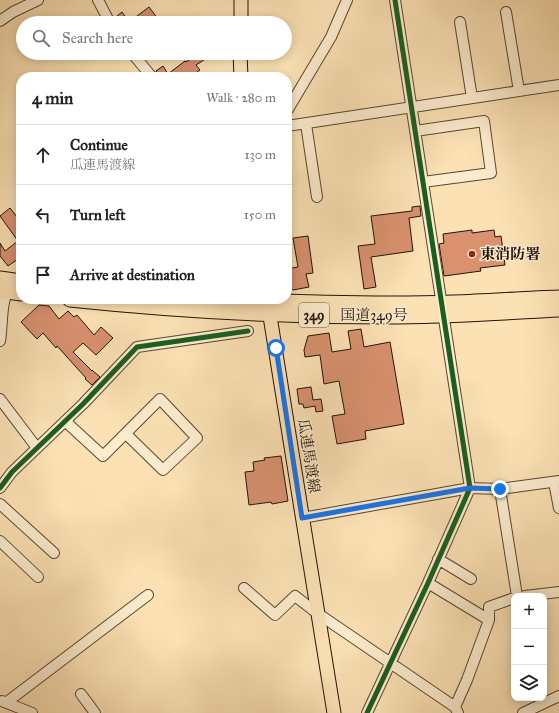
<!DOCTYPE html>
<html lang="en">
<head>
<meta charset="utf-8">
<style>
	body { margin:0; font-family:"IM FELL Great Primer","Noto Serif JP",serif; background:#f2f2f2; color:#202124 }
	.controls { position:absolute; right:12px; bottom:12px; display:grid; overflow:hidden; border-radius:8px; box-shadow:0 2px 10px #0003 }
	.controls button { width:36px; height:36px; display:grid; place-items:center; padding:0; border:0; border-bottom:1px solid #e0e0e0; background:#fff; color:#202124; font:20px sans-serif }
	.stop { position:absolute; width:12px; height:12px; margin:-9px; border:3px solid #1a73e8; border-radius:50%; background:#fff }
	.stop.end { background:#1a73e8; border-color:#fff; box-shadow:0 1px 4px #0008 }
	.list { margin:0; padding:0; list-style:none }
	h2 { display:flex; justify-content:space-between; align-items:center; height:52px; margin:0; padding:0 16px; font-size:17px }
	h2 small { font-size:13px; font-weight:400; color:#757577 }
	.list li { display:grid; grid-template-columns:26px 1fr auto; gap:12px; align-items:center; box-sizing:border-box; height:60px; padding:0 16px; border-top:1px solid #e0e0e0 }
	.list b { display:block; font-size:15px; white-space:nowrap }
	.list p { margin:0; font-size:13px; white-space:nowrap; color:#757577 }
	.list em { font-size:13px; font-style:normal; color:#757577 }
	.icon { flex:none; width:22px; height:22px; fill:none; stroke:currentColor; stroke-width:2; stroke-linecap:round; stroke-linejoin:round }
	.map { position:relative; flex:none; width:559px; height:713px; overflow:hidden }
	.search { position:absolute; background:#fff; box-shadow:0 2px 10px #0003; left:16px; top:16px; width:276px; height:44px; display:flex; align-items:center; gap:10px; box-sizing:border-box; padding:0 14px; border-radius:22px; color:#757577; font-size:15px }
	.panel { position:absolute; background:#fff; box-shadow:0 2px 10px #0003; left:16px; top:72px; width:276px; height:232px; border-radius:16px }
	.map>svg:first-child { display:block }
	.building { fill:#d99170; stroke:#231308 }
	.lines { fill:none; stroke-linecap:round; stroke-linejoin:round }
	.minor-casing { stroke:#594633; stroke-width:12 }
	.major-casing { stroke:#231308; stroke-width:15 }
	.highway-casing { stroke:#231308; stroke-width:17 }
	.minor { stroke:#fcecce; stroke-width:10 }
	.major { stroke:#fbe1b4; stroke-width:13 }
	.highway { stroke:#fbe1b4; stroke-width:15 }
	.cycleway-casing { stroke:#fcecce; stroke-width:8 }
	.cycleway { stroke:#1b5e20; stroke-width:5 }
	.route { stroke:#1a73e8; stroke-width:5 }
	.poi-dot { fill:#8f2418; stroke:#fcecce; stroke-width:1.5 }
	.labels { text-anchor:middle; stroke-width:3; stroke-linejoin:round; paint-order:stroke }
	.shield { fill:#fcecce; stroke:#645443; stroke-width:1 }
	.shield-label { font-size:14px; font-weight:bold; fill:#231308 }
	.poi-label { font-size:15px; font-weight:bold; fill:#231308; stroke:#fcecce; text-anchor:start }
	.street-label { font-size:15px; fill:#231308; stroke:#fcecce }
</style>
</head>
<body>
<div class="map">
<svg width="559" height="713" viewBox="0 0 559 713">
	<rect width="100%" height="100%" fill="#fbe1b4"/>
	<filter id="stains"><feTurbulence type="fractalNoise" baseFrequency=".005" numOctaves="4"/><feColorMatrix values="0 0 0 0 .2 0 0 0 0 .09 0 0 0 0 .02 0 0 0 .5 -.17"/></filter>
	<radialGradient id="worn" r=".72"><stop offset=".6" stop-color="#630" stop-opacity="0"/><stop offset="1" stop-color="#630" stop-opacity=".3"/></radialGradient>
	<path class="building" d="M149 7 161 23H122L117 16 122 12 129 22Z
		M199 53H204L207 58 196 65 200 70 190 77H160L156 71 163 66 168 74 185 61 186 62Z
		M420 206 421 216 409 218 413 251 371 257 376 287 364 289 358 246 375 244 371 216 412 211V207Z
		M10 208 21 222V257L8 266 0 256V243L5 251 18 241 0 216Z
		M472 230V233L494 230 495 237 501 236 505 265 480 268 481 271 444 276 439 244 444 243 443 234Z
		M308 236 313 273 306 274 309 287 293 290 287 286V269L298 267 293 238Z
		M39 305 49 306 59 319 68 311 74 317 77 315 94 335 101 327 113 338 96 355 83 343 73 352 92 371V370L100 377 92 385 85 379 86 378 57 346 56 348 43 333 37 339 21 322Z
		M361 329 364 347 390 342 404 424 365 431 366 439 337 444 332 416 345 414 339 381 324 384 320 355 305 357 304 350 308 336 329 333 332 352 351 349 348 331Z
		M311 387 313 400 321 399 323 411 316 412 315 406 304 408 303 404H299L297 389Z
		M281 456 288 501 272 504 271 502 249 505 245 472 254 471 253 462 265 460 264 458Z"/>
	<g class="lines">
		<g class="minor-casing">
			<path id="minor" d="M98 0 110 23
				M506 12 519 91
				M0 21 13 12 38 0
				M460 22 472 98
				M132 53 152 77
				M287 111 331 37 347 0
				M306 124 317 197
				M287 126 559 85
				M415 131 484 121 491 173 423 182
				M0 341C3 326 0 298 11 287
				M0 399 37 448
				M65 421 103 456 160 399 197 438 163 470 126 434
				M554 482 559 508
				M0 488 12 472 83 404 137 347 248 331
				M500 489 517 596
				M0 504 54 553
				M302 518 470 488 500 489 559 481
				M0 541 38 577
				M438 559 471 579
				M428 583 489 620
				M244 588 275 615 295 596 317 613 455 707
				M525 596 559 592
				M81 694 95 713
				M2 701 32 713
				M7 702 148 595
				M367 713 428 583 470 488 395 0
				M458 713 455 707 467 680 489 620V607L514 598
				M523 713 559 696"/>
		</g>
		<g class="major-casing">
			<path id="major" d="M241 23V0
				M240 53 241 77
				M268 304 334 713"/>
		</g>
		<g class="highway-casing">
			<path id="highway" d="M0 279 21 282
				M0 290 21 293
				M70 299C175 310 281 316 387 316 444 316 502 312 559 309
				M214 299C294 303 374 306 453 303 488 302 524 299 559 298"/>
		</g>
		<use href="#minor" class="minor"/>
		<use href="#major" class="major"/>
		<use href="#highway" class="highway"/>
		<g class="cycleway-casing">
			<path id="cycleway" d="M0 488 12 472 83 404 137 347 248 331
				M367 713 428 583 470 488 395 0"/>
		</g>
		<use href="#cycleway" class="cycleway"/>
	</g>
	<g class="lines">
		<path class="route" d="M276 348 302 518 470 488 500 489"/>
	</g>
	<circle class="poi-dot" cx="472" cy="254" r="4"/>
	<g class="labels">
		<rect class="shield" x="299" y="303" width="30" height="24" rx="3"/>
		<g class="shield-label">
			<text x="314" y="320">349</text>
		</g>
		<g class="poi-label">
			<text x="480" y="259">東消防署</text>
		</g>
		<g class="street-label">
			<text x="374" y="320">国道349号</text>
			<text transform="translate(309 456) rotate(81)" y="5">瓜連馬渡線</text>
		</g>
	</g>
	<rect width="100%" height="100%" filter="url(#stains)"/>
	<rect width="100%" height="100%" fill="url(#worn)"/>
</svg>
<div class="controls">
<button>+</button>
<button>−</button>
<button><svg class="icon" aria-label="layers" viewBox="0 0 24 24"><path d="M12 4l9 5-9 5-9-5zM3 14l9 5 9-5"/></svg></button>
</div>
<div class="stop" style="left:276px;top:348px"></div>
<div class="stop end" style="left:500px;top:489px"></div>
<div class="search"><svg class="icon" aria-label="search" viewBox="0 0 24 24"><circle cx="10" cy="10" r="6"/><path d="M15 15l6 6"/></svg>Search here</div>
<section class="panel">
<h2>4 min<small>Walk · 280 m</small></h2>
<ul class="list">
<li><svg class="icon" aria-label="ahead" viewBox="0 0 24 24"><path d="M12 20V5M6 11l6-6 6 6"/></svg><div><b>Continue</b><p>瓜連馬渡線</p></div><em>130 m</em></li>
<li><svg class="icon" aria-label="left" viewBox="0 0 24 24"><path d="M17 20v-9H6M10 6l-5 5 5 5"/></svg><div><b>Turn left</b></div><em>150 m</em></li>
<li><svg class="icon" aria-label="arrive" viewBox="0 0 24 24"><path d="M6 21V4h12l-3 4 3 4H6"/></svg><div><b>Arrive at destination</b></div></li>
</ul>
</section>
</div>
</body>
</html>
